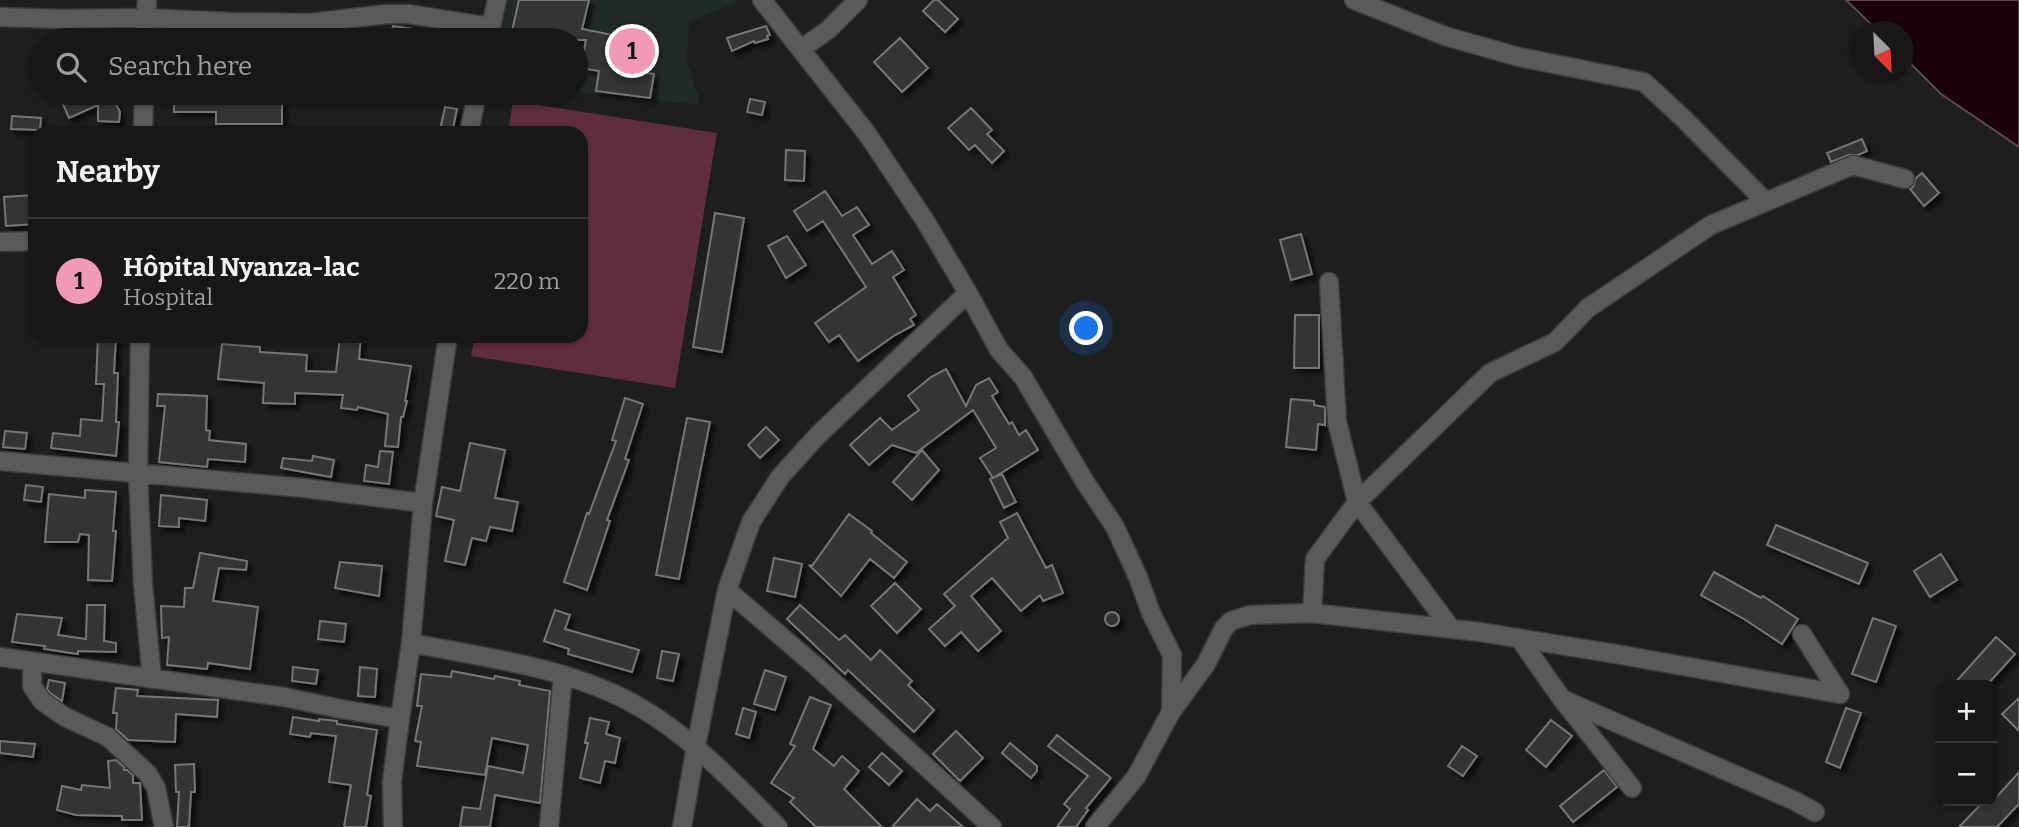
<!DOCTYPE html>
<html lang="en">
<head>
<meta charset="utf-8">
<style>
	body { margin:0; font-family:Bitter,serif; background:#1f201f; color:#f1f3f6 }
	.controls { position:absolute; right:21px; bottom:21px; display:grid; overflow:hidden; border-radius:14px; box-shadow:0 2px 5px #0004 }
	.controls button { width:63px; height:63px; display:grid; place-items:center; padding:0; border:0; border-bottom:2px solid #353635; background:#161716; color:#f1f3f6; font:35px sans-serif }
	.compass { position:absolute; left:1851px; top:21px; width:63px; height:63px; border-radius:50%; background:#161716; box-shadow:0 2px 5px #0004; rotate:156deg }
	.you { position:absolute; left:1087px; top:329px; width:24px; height:24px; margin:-18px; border:5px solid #fff; border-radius:50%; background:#1a73e8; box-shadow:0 0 0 10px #1a73e833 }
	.badge { display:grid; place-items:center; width:46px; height:46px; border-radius:50%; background:#f09ab5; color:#111; font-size:23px; font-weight:700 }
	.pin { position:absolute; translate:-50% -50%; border:4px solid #fff; box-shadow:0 2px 7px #0006 }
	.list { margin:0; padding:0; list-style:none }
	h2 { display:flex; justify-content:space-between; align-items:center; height:91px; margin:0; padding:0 28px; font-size:30px }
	h2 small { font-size:23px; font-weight:400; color:#9e9fa1 }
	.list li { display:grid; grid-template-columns:46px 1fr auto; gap:21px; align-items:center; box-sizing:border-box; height:126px; padding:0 28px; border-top:2px solid #353635 }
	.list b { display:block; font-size:26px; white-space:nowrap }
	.list p { margin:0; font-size:23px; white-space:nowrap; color:#9e9fa1 }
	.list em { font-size:23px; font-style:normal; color:#9e9fa1 }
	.icon { flex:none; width:38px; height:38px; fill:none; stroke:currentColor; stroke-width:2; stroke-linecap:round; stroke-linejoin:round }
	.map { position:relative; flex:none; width:2019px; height:827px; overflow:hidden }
	.search { position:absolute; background:#161716; box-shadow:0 2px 5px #0004; left:28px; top:28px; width:560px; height:77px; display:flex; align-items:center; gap:18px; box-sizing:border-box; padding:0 24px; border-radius:38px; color:#9e9fa1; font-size:26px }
	.panel { position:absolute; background:#161716; box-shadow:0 2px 5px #0004; left:28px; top:126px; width:560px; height:217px; border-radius:21px }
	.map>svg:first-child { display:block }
	.built { fill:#222a26 }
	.green { fill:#5f2d3e }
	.water { fill:#1b0008; stroke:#5c494e; stroke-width:2 }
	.building { fill:#323533; stroke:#747775; stroke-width:2; filter:url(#shadow) }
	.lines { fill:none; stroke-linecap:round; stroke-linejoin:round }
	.minor-casing { stroke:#3b3d3c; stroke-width:21 }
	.minor { stroke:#585b59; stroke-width:18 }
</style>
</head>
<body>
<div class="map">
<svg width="2019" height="827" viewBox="0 0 2019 827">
	<defs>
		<filter id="shadow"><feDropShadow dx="4.5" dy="4.5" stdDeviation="2" flood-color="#0009"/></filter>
	</defs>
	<rect width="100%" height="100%" fill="#1d1f1e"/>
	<path class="built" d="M508 0H734L736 3 689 21 687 62 701 105 576 92V40H499Z"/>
	<path class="green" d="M513 101 717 133 675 388 471 356 475 336H581V133H508Z"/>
	<path class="water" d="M1846 0H2019V147L1941 94 1904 57V32L1878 31Z"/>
	<path class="building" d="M519 0H589L582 29 618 36 613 67 654 74 650 98 596 91 599 71 581 68 586 40H510Z
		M934 0H938L958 19 945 32 923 11Z
		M393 26 434 32V40H391Z
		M766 26 770 35 767 36 768 39 755 43 754 41 732 51 727 38Z
		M900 38 928 68 902 92 874 62Z
		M58 93H126L113 98 120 112 119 122 98 121V105L69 118Z
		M174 93H225V95L282 93V124H216V112H174Z
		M750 99 765 102 762 115 747 112Z
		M445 107 457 109 452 133 440 130Z
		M971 108 992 130 987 134 1004 151 992 163 975 145 969 150 948 128Z
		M12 116 41 118 40 130 11 129Z
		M1862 139 1867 151 1858 155H1849L1831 162 1827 153Z
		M786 150 805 151 804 181 785 180Z
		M1922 173 1939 193 1924 206 1910 189 1913 187 1916 178Z
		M825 191 842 216 857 207 869 225 853 235 872 264 892 251 904 270 893 277 916 315 910 319 914 325 895 335 858 361 839 335 829 342 815 323 866 287 823 221 807 231 794 211Z
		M33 195 35 224 6 226 4 197Z
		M715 213 744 218 722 352 693 347Z
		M1301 234 1312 274 1291 280 1280 240Z
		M787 236 806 265 786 278 768 246Z
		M1295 315H1319V368H1294Z
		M98 336 116 337 114 373H118L116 422H119L116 456 51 448 53 433 80 436 81 419 102 421 104 384H96Z
		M340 336H361L359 359 411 366 405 401H407L403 417H401L398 447 385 446 388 414 358 407 357 410 341 408 343 395 295 393V404L263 403 264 383 218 379 222 344 260 347V352L307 355 306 371 336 372Z
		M946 369 966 406 976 385 989 378 998 392 992 396 1009 424 1012 422 1019 435 1026 430 1038 450 993 478 980 458 996 448 973 410 916 453 892 445 869 465 850 445 880 418 892 430 919 410 908 396 931 377Z
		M158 394 207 396 206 430 210 431 209 440 246 444 245 462 208 459 207 467 159 462 165 406H157Z
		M625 398 643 404 625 459 629 460 607 520 610 521 587 590 564 582 587 513 589 514 616 441 612 440Z
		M1291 399 1314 401V405L1325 407V425L1318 424 1316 450 1286 447Z
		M687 418 710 422 679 579 656 575Z
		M766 427 779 440 760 458 748 445Z
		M5 431 27 433 25 449 3 447Z
		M470 443 505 450 495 498 518 502 512 531 490 527 486 541 472 538 465 565 445 561 454 520 436 516 442 487 460 491Z
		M922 450 939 470 912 500 893 482Z
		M380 451 393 452 389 484 364 481 366 465 378 467Z
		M313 456 334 460 331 477 281 468 283 458 312 461Z
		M1002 474 1016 502 1004 508 990 479Z
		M26 485 43 487 41 502 24 500Z
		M85 490 116 492 113 531H116L112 581 88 580 89 535 80 534 78 542H45L49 494 85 498Z
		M161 495 207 500 205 521 179 518V527L159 526Z
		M1017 513 1046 568 1052 565 1063 593 1043 601 1040 595 1021 611 992 578 971 596 1001 631 978 651 961 632 945 646 929 629 955 606 944 594 1008 538 1000 522Z
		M849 514 872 531 871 533 907 562 894 578 870 559 841 596 809 565 812 566Z
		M1776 525 1868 563 1859 584 1767 545Z
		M200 553 247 561 246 570 219 568 213 601 258 607 250 669 208 663 207 669 167 665 169 637 162 638 161 606 184 607 185 588H193Z
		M1941 554 1957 580 1930 597 1914 571Z
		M774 558 802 564 795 597 767 591Z
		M340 562 382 566 379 596 335 588Z
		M1714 572 1761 598 1763 596 1798 619 1782 644 1744 619 1701 595Z
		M895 583 921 609 897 633 871 606Z
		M87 605H105L104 641 116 643V652L78 651V654L44 649 45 646 12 642 17 614 62 618 58 635 86 639Z
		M800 605 839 640 845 635 871 660 880 650 912 681 908 685 934 710 914 732 848 670 845 674 787 619Z
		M555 610 570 615 565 629 639 650 632 672 568 654 569 649 544 641Z
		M1105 619a7 7 0 1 1 14 0a7 7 0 1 1-14 0Z
		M1873 618 1896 626 1876 682 1852 674Z
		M320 621 346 624 344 642 318 639Z
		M1996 637 2015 654 1987 685H1953Z
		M662 651 679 654 673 681 657 678Z
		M293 667 318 670 316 684 292 681Z
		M360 667 377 669 375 697 358 696Z
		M765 670 786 677 775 710 754 704Z
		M452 671 494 679 495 676 520 681 519 685 550 691 540 803 495 795 490 827H460L463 807 480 809 488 766 523 773 528 745 492 738 485 775 417 766 421 742 415 741 422 706H417L421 674 451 677Z
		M49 680 65 683 62 701 50 693 47 689Z
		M116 688 138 690 137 696 218 700 217 717 176 714 175 742 128 740 116 729 117 713H113Z
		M810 697 831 705 813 749 834 766 842 756 859 771 844 789 882 827H816L790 802 794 798 771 783 795 746 790 744Z
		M2019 698V731L2002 714Z
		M743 708 756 712 749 738 736 734Z
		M1846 708 1861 713 1840 768 1826 762Z
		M293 717 319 721V719L337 721V724L377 730 367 795 371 796 366 827H344L351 785 329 782 336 736 311 733 310 737 290 734Z
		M590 718 609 722 606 734 620 738 615 763 605 761 600 783 580 778 588 743H585Z
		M1551 720 1572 736 1546 767 1526 750Z
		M956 731 983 758 960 781 933 754Z
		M1057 735 1111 778 1086 808 1088 810 1076 827H1057L1070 809 1064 804 1088 776 1048 746Z
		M0 741 35 744 33 757 0 753Z
		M1010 743 1037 766V771L1031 778 1002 753Z
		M1462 746 1477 756 1463 776 1448 766Z
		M882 753 902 771 889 785 869 767Z
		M116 760 124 767V770H127L133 775V783H140L142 820H122V816L76 815 57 810 62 786 81 790 82 785 110 788 108 761Z
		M194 764 195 792H191L189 827H177L179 792H176L175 765Z
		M1604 770 1617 787 1573 822 1560 806Z
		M2019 772V804L1997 827H1959L1984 801H1993Z
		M917 799 930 811 937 804 963 827H892Z"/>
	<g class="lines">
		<g class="minor-casing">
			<path id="minor" d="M762 0 868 135 924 219 968 293 999 350 1023 377 1085 482 1115 527 1138 577 1151 613 1172 655 1171 712 1136 777 1095 827
				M1354 0 1445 36 1519 57 1644 82 1684 119 1766 202
				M0 17 62 19 145 18 231 22 310 23 387 14H408L491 27
				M145 40 147 0
				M488 40 497 0
				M801 49 828 30 858 0
				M143 133 144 93
				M469 133 477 93
				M0 242 35 241
				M1329 282 1337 422 1357 502 1450 627
				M140 336 138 473 143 584 152 679
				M0 461 304 488 423 503
				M727 590 818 668 992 827
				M1312 613 1315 559 1357 502 1490 373 1555 342 1588 308 1711 225 1853 165 1905 179
				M1802 634 1840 694
				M1519 638 1562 699 1632 788
				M411 643C488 658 573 668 641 708 694 739 735 784 778 827
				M0 657 284 697 341 709 400 719 392 781 393 827
				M32 662V686L42 701 65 717 108 737 148 774 156 788 164 827
				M1562 699 1795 801 1815 812
				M1171 712 1206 664 1224 628 1231 621 1250 615 1312 613 1480 632 1616 654 1840 694
				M400 719 411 643 423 503 448 336
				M549 827 563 675
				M682 827 696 746 727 590 751 522 780 477 818 435 968 293"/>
		</g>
		<use href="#minor" class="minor"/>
	</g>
</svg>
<div class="controls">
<button>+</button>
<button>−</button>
</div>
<svg class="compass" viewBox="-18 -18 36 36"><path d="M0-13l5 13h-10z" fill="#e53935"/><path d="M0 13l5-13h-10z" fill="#9e9fa1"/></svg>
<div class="you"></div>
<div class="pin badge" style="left:632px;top:51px">1</div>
<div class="search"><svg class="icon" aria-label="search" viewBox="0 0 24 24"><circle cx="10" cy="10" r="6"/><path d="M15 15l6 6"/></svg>Search here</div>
<section class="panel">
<h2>Nearby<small></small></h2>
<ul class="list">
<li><span class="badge">1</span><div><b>Hôpital Nyanza-lac</b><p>Hospital</p></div><em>220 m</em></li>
</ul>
</section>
</div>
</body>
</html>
